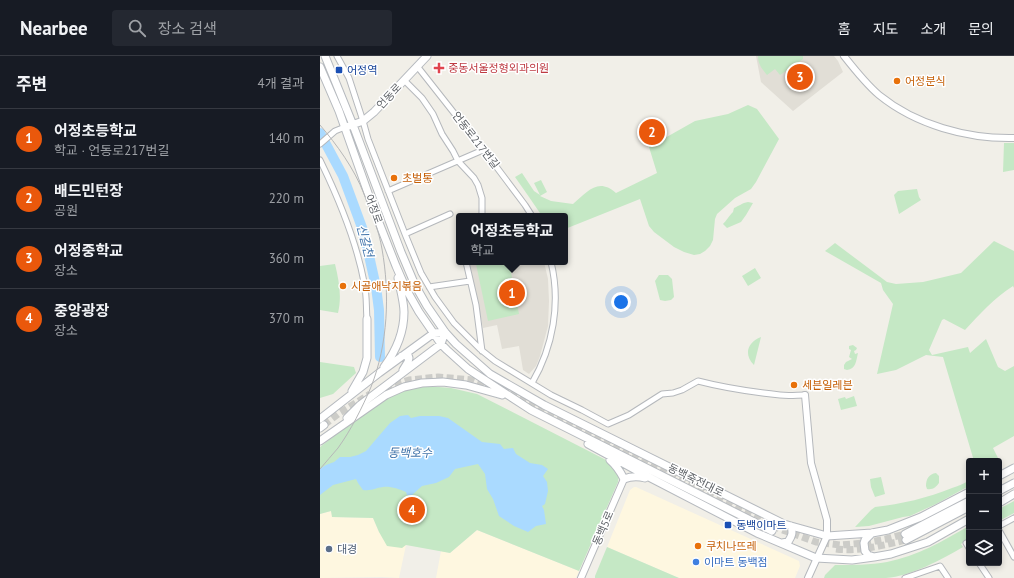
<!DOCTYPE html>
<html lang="ko">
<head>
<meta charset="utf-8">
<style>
	body { margin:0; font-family:"PT Sans","Noto Sans KR",sans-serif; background:#242831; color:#f1f3f6 }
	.controls { position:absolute; right:12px; bottom:12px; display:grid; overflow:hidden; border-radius:4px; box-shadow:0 2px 6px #0003 }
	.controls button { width:36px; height:36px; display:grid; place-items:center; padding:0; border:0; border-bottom:1px solid #363941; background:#171b24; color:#f1f3f6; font:20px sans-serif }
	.you { position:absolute; left:301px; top:246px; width:14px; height:14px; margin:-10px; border:3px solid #fff; border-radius:50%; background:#1a73e8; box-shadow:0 0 0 6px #1a73e833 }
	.badge { display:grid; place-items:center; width:26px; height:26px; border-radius:50%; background:#ea580c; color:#fff; font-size:13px; font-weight:700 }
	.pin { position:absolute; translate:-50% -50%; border:2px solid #fff; box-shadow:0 1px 4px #0006 }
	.popup { position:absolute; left:136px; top:157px; width:112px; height:52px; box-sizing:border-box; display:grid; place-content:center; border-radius:4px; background:#171b24; filter:drop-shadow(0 1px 3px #0005); font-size:13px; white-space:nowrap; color:#9ea1a6 }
	.popup b { font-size:15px; color:#f1f3f6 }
	.popup::after { content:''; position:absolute; left:50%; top:100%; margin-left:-8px; border:8px solid transparent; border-top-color:#171b24 }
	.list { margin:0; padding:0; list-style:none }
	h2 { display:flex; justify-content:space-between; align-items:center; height:52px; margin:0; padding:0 16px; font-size:17px }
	h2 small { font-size:13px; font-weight:400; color:#9ea1a6 }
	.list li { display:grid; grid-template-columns:26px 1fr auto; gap:12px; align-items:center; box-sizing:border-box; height:60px; padding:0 16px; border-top:1px solid #363941 }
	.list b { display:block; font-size:15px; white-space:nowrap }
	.list p { margin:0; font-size:13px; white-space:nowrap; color:#9ea1a6 }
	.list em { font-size:13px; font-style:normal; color:#9ea1a6 }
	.icon { flex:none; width:22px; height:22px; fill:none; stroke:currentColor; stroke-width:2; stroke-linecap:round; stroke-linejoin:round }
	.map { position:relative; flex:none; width:694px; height:522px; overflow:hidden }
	header { display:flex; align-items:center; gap:24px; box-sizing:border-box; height:56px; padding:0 20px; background:#171b24; border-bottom:1px solid #363941 }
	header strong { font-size:19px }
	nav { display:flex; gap:22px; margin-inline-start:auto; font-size:14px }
	.search { width:280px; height:36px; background:#242831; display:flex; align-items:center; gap:10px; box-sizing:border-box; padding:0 14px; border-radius:4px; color:#9ea1a6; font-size:15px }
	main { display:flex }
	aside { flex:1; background:#171b24 }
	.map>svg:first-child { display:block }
	.commercial { fill:#fef7e0 }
	.education { fill:#e1ded6 }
	.green { fill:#c5e8c5 }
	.water { fill:#aadaff }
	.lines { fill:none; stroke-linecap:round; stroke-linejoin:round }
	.river { stroke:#aadaff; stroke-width:10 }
	.secondary-tunnel { stroke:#ccccc8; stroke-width:7; stroke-dasharray:7 3.5; stroke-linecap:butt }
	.minor-casing { stroke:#b5b8bc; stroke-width:7 }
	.tertiary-casing { stroke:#b5b8bc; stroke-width:8 }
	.secondary-casing { stroke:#b6babf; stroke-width:9 }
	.minor { stroke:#fff; stroke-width:5 }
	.tertiary { stroke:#fff; stroke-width:6 }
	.secondary { stroke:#fff; stroke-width:7 }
	.tram { stroke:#b6b7b8; stroke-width:1 }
	.health-dot { fill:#e0444e; stroke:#fff; stroke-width:1.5 }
	.transit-dot { fill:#1a4fb4; stroke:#fff; stroke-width:1.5 }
	.food-dot { fill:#e8710a; stroke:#fff; stroke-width:1.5 }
	.service-dot { fill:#5c6f8a; stroke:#fff; stroke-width:1.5 }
	.shop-dot { fill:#3f7fe0; stroke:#fff; stroke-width:1.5 }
	.labels { text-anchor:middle; stroke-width:3; stroke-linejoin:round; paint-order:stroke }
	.health-label { font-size:11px; fill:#be3a42; stroke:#fff; text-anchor:start }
	.transit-label { font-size:11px; fill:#164399; stroke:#fff; text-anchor:start }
	.food-label { font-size:11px; fill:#c56008; stroke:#fff; text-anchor:start }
	.street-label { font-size:11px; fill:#5f6368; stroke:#fff }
	.service-label { font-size:11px; fill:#4e5e75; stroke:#fff; text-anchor:start }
	.shop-label { font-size:11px; fill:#366cbe; stroke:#fff; text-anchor:start }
	.water-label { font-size:12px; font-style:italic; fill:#4174aa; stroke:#fff }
</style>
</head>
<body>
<header>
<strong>Nearbee</strong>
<div class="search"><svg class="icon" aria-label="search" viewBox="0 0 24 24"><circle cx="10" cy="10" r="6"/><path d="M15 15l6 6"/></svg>장소 검색</div>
<nav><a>홈</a><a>지도</a><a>소개</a><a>문의</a></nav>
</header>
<main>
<aside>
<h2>주변<small>4개 결과</small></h2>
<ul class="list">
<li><span class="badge">1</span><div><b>어정초등학교</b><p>학교 · 언동로217번길</p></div><em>140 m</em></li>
<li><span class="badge">2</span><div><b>배드민턴장</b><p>공원</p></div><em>220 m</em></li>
<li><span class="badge">3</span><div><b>어정중학교</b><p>장소</p></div><em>360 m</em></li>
<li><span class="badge">4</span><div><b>중앙광장</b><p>장소</p></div><em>370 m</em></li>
</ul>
</aside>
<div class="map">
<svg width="694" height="522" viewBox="0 0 694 522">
	<rect width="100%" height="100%" fill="#f1efe8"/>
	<path class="commercial" d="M314 431H316L479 505 480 510 475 522H359L287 491 310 434Z
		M11 455 13 461 53 462 59 476 86 489 79 522 62 521 0 522V458Z
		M157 474 259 515 256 522H116L121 495 130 497Z"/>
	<path class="education" d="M436 0H514L518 5 523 16 473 55 441 26Z
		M149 206H224L228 223 229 245 228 270 220 300 216 310 209 318 203 314 199 290 182 293 177 269 163 272Z"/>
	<path class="green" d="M438 0H483V3L460 19 455 13 447 19C442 13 438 8 438 0Z
		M428 49 437 53 459 83 436 126 431 133 415 142 397 158 395 163 393 184 390 190 385 195 380 198 374 199 364 196 354 191 334 176 329 170 320 143 245 173V160H222L209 141 195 121 202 117 214 135 220 139 214 127 221 124 227 136 220 140 231 145 253 148C267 136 278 121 296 137L337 117 329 91 375 65 408 58Z
		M334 67 341 79 330 85 323 73Z
		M684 87H694V114L683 116Z
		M597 133 599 141 601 144 579 158 574 139 578 135Z
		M428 146 433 147 426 159 421 166 407 172 403 168C407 164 408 161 413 156L414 152C419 150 422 147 428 146Z
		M674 185 694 195V232L693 230C674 242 660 258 645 274L624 263 622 264 609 294 612 299 648 291 650 297 666 283 678 311 685 315 694 310V380L673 392 681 408 679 410V405H654L623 301 606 299 576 314 557 318 573 248 563 234 561 227 505 195 515 187 567 226 576 228 603 226 641 217Z
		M165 206H189L199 258 168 265 156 208Z
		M15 208C19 225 22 240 18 257L0 254V210Z
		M435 212 441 222 428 230 422 220Z
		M339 219H348L352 223 354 241 351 244 345 245 340 244 335 225Z
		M441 281 434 309C423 298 428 286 441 281Z
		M533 289 537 292 536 294 534 295 535 298 538 297C536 305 536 313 527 314L524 313V309L526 306 532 303 529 301 531 294 529 293V290Z
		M0 306 34 311 36 317 13 338 0 342Z
		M103 331H119L131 332 157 338 290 406 299 419 298 426 259 515 157 474 130 497 86 489 82 492 67 490 59 476 53 462 12 461 11 455 0 458V391L50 352 74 338 91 333Z
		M534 340 537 350 521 354 518 343 525 341 526 343Z
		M616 417 619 420V427C616 431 613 434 607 433L606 430C606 423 609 418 616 417Z
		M561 421 565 438 555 441 551 431 550 423Z
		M649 424V430L616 448 590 460 583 461 549 470 535 471 551 454 555 451C581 448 608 442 632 432 638 430 644 428 649 424Z
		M694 445V457L679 465V453Z
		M649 470V482L641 488 643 491C621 504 591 520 566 522 545 522 524 522 504 522L505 519 515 509C532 509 550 509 567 506 597 500 623 485 649 470Z
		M287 491 359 522H275V520Z"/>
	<path class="water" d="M88 359 91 362 100 360H119L128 362 162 386 180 388 184 393 193 392 196 398 210 407 222 409 228 413 223 420 227 426 228 435 225 448 222 450 224 454 226 468 216 470 208 476 194 470 179 460 173 443 167 433 165 418 158 408 135 413 129 421 116 427 102 430 92 439H87L86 436C79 433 70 430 63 431 54 432 53 435 43 434L38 427 36 423 13 429 0 439V413L6 409 14 406 20 401H30L38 399 46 395 70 367 80 360Z"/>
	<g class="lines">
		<path class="river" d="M0 77 23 120 44 177 56 231 59 254 60 301"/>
		<path class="secondary-tunnel" d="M65 332 89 324 118 321 153 324 173 332
			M190 338 202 343 460 473 496 486 520 489 544 487 566 483 585 478
			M4 369 18 358 50 338
			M516 493C539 496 563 489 586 484"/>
		<g class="minor-casing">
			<path id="minor" d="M17 0 29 22 43 65 48 83 85 178 101 217 115 241 134 267 160 293 175 305 231 339 262 354 288 368 309 359 342 338 353 337 362 334 378 325C405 332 432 336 460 339 469 340 477 339 485 339
				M97 10 175 109 205 149 212 160
				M84 24 102 42 113 58 122 78 133 95 138 105 154 122 158 129 162 142V157L161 160
				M0 88 15 75 25 71
				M0 104C19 143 36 184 44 226 47 238 46 251 47 263
				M68 135 163 94
				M85 178 130 158
				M146 206 156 249 162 295
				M109 231 150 225
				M212 327C233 291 241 247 231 206
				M679 470 694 462
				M679 477 680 476 694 501
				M649 486 646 487 649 492
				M659 507 669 522
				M585 522 620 510 628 522"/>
		</g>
		<g class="tertiary-casing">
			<path id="tertiary" d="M524 0C535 14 546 28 559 39 596 69 647 83 694 82
				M485 339 491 407 507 464V480L488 522
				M261 522 304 423"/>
		</g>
		<g class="secondary-casing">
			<path id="secondary" d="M5 0 33 69 81 196 95 229 107 250 125 276 136 288 170 318 224 349 464 468 507 480 552 477 568 474 601 461 649 436
				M0 11 19 55 54 154 76 210 86 233 99 256 121 288 127 294 148 313 211 354 452 475
				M29 70 43 65 54 56 107 0
				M82 300 88 299 89 302 88 306 83 314
				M64 311C76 295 84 276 84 256 84 246 80 232 78 222
				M32 335 43 316 47 302V263
				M27 362 40 349 121 288 125 276
				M0 363 59 317 114 277 125 276
				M0 372 4 369
				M0 385 66 339 84 331 102 327 123 326 146 329 182 339
				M268 388 323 418 437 477 496 502 532 504 554 501 571 498 608 486 649 463
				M290 404C297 410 300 415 304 423 312 420 317 420 325 422
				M679 420 694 412
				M679 435 694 427
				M679 447 694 438
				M552 477 545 484 544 487 545 495 548 499 554 501
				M585 478 649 445
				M586 484 649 451
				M462 487 468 486C472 480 473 477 471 470"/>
		</g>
		<use href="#minor" class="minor"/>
		<use href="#tertiary" class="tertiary"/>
		<use href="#secondary" class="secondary"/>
		<path class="tram" d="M0 69C17 89 34 112 44 138 51 154 59 175 62 193 70 238 68 288 51 331 42 352 31 374 18 392 12 399 6 406 0 413"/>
	</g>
	<path class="health-dot" d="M117 6h4v4h4v4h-4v4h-4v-4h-4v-4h4z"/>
	<g class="transit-dot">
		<rect x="15" y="10" width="8" height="8" rx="2"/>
		<rect x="404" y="465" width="8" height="8" rx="2"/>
	</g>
	<g class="food-dot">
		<circle cx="577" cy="25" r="4"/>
		<circle cx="74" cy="122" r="4"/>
		<circle cx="23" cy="230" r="4"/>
		<circle cx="474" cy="329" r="4"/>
		<circle cx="378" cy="490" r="4"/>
	</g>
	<circle class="service-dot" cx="9" cy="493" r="4"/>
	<circle class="shop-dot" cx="376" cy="506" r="4"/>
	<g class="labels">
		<g class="health-label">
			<text x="128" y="16">중동서울정형외과의원</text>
		</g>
		<g class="transit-label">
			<text x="27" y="18">어정역</text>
			<text x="416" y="473">동백이마트</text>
		</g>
		<g class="food-label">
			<text x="585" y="29">어정분식</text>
			<text x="82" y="126">초벌통</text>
			<text x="31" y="234">시골애낙지볶음</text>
			<text x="482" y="333">세븐일레븐</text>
			<text x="386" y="494">쿠치나뜨레</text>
		</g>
		<g class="street-label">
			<text transform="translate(69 40) rotate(-47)" y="4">언동로</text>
			<text transform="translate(156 84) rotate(52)" y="4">언동로217번길</text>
			<text transform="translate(54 153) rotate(70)" y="4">어정로</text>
			<text transform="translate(376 424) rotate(26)" y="4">동백죽전대로</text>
			<text transform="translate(283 472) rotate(-67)" y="4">동백5로</text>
		</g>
		<g class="service-label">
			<text x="17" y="497">대경</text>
		</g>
		<g class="shop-label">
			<text x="384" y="510">이마트 동백점</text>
		</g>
		<g class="water-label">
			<text transform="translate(45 185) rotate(75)" y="4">신갈천</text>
			<text x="90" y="401">동백호수</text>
		</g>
	</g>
</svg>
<div class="controls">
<button>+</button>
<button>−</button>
<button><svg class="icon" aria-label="layers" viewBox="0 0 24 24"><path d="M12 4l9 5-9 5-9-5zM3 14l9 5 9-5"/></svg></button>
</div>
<div class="you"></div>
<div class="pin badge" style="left:192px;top:237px">1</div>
<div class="popup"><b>어정초등학교</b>학교</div>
<div class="pin badge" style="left:332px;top:76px">2</div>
<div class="pin badge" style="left:480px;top:21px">3</div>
<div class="pin badge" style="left:92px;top:454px">4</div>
</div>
</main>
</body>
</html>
